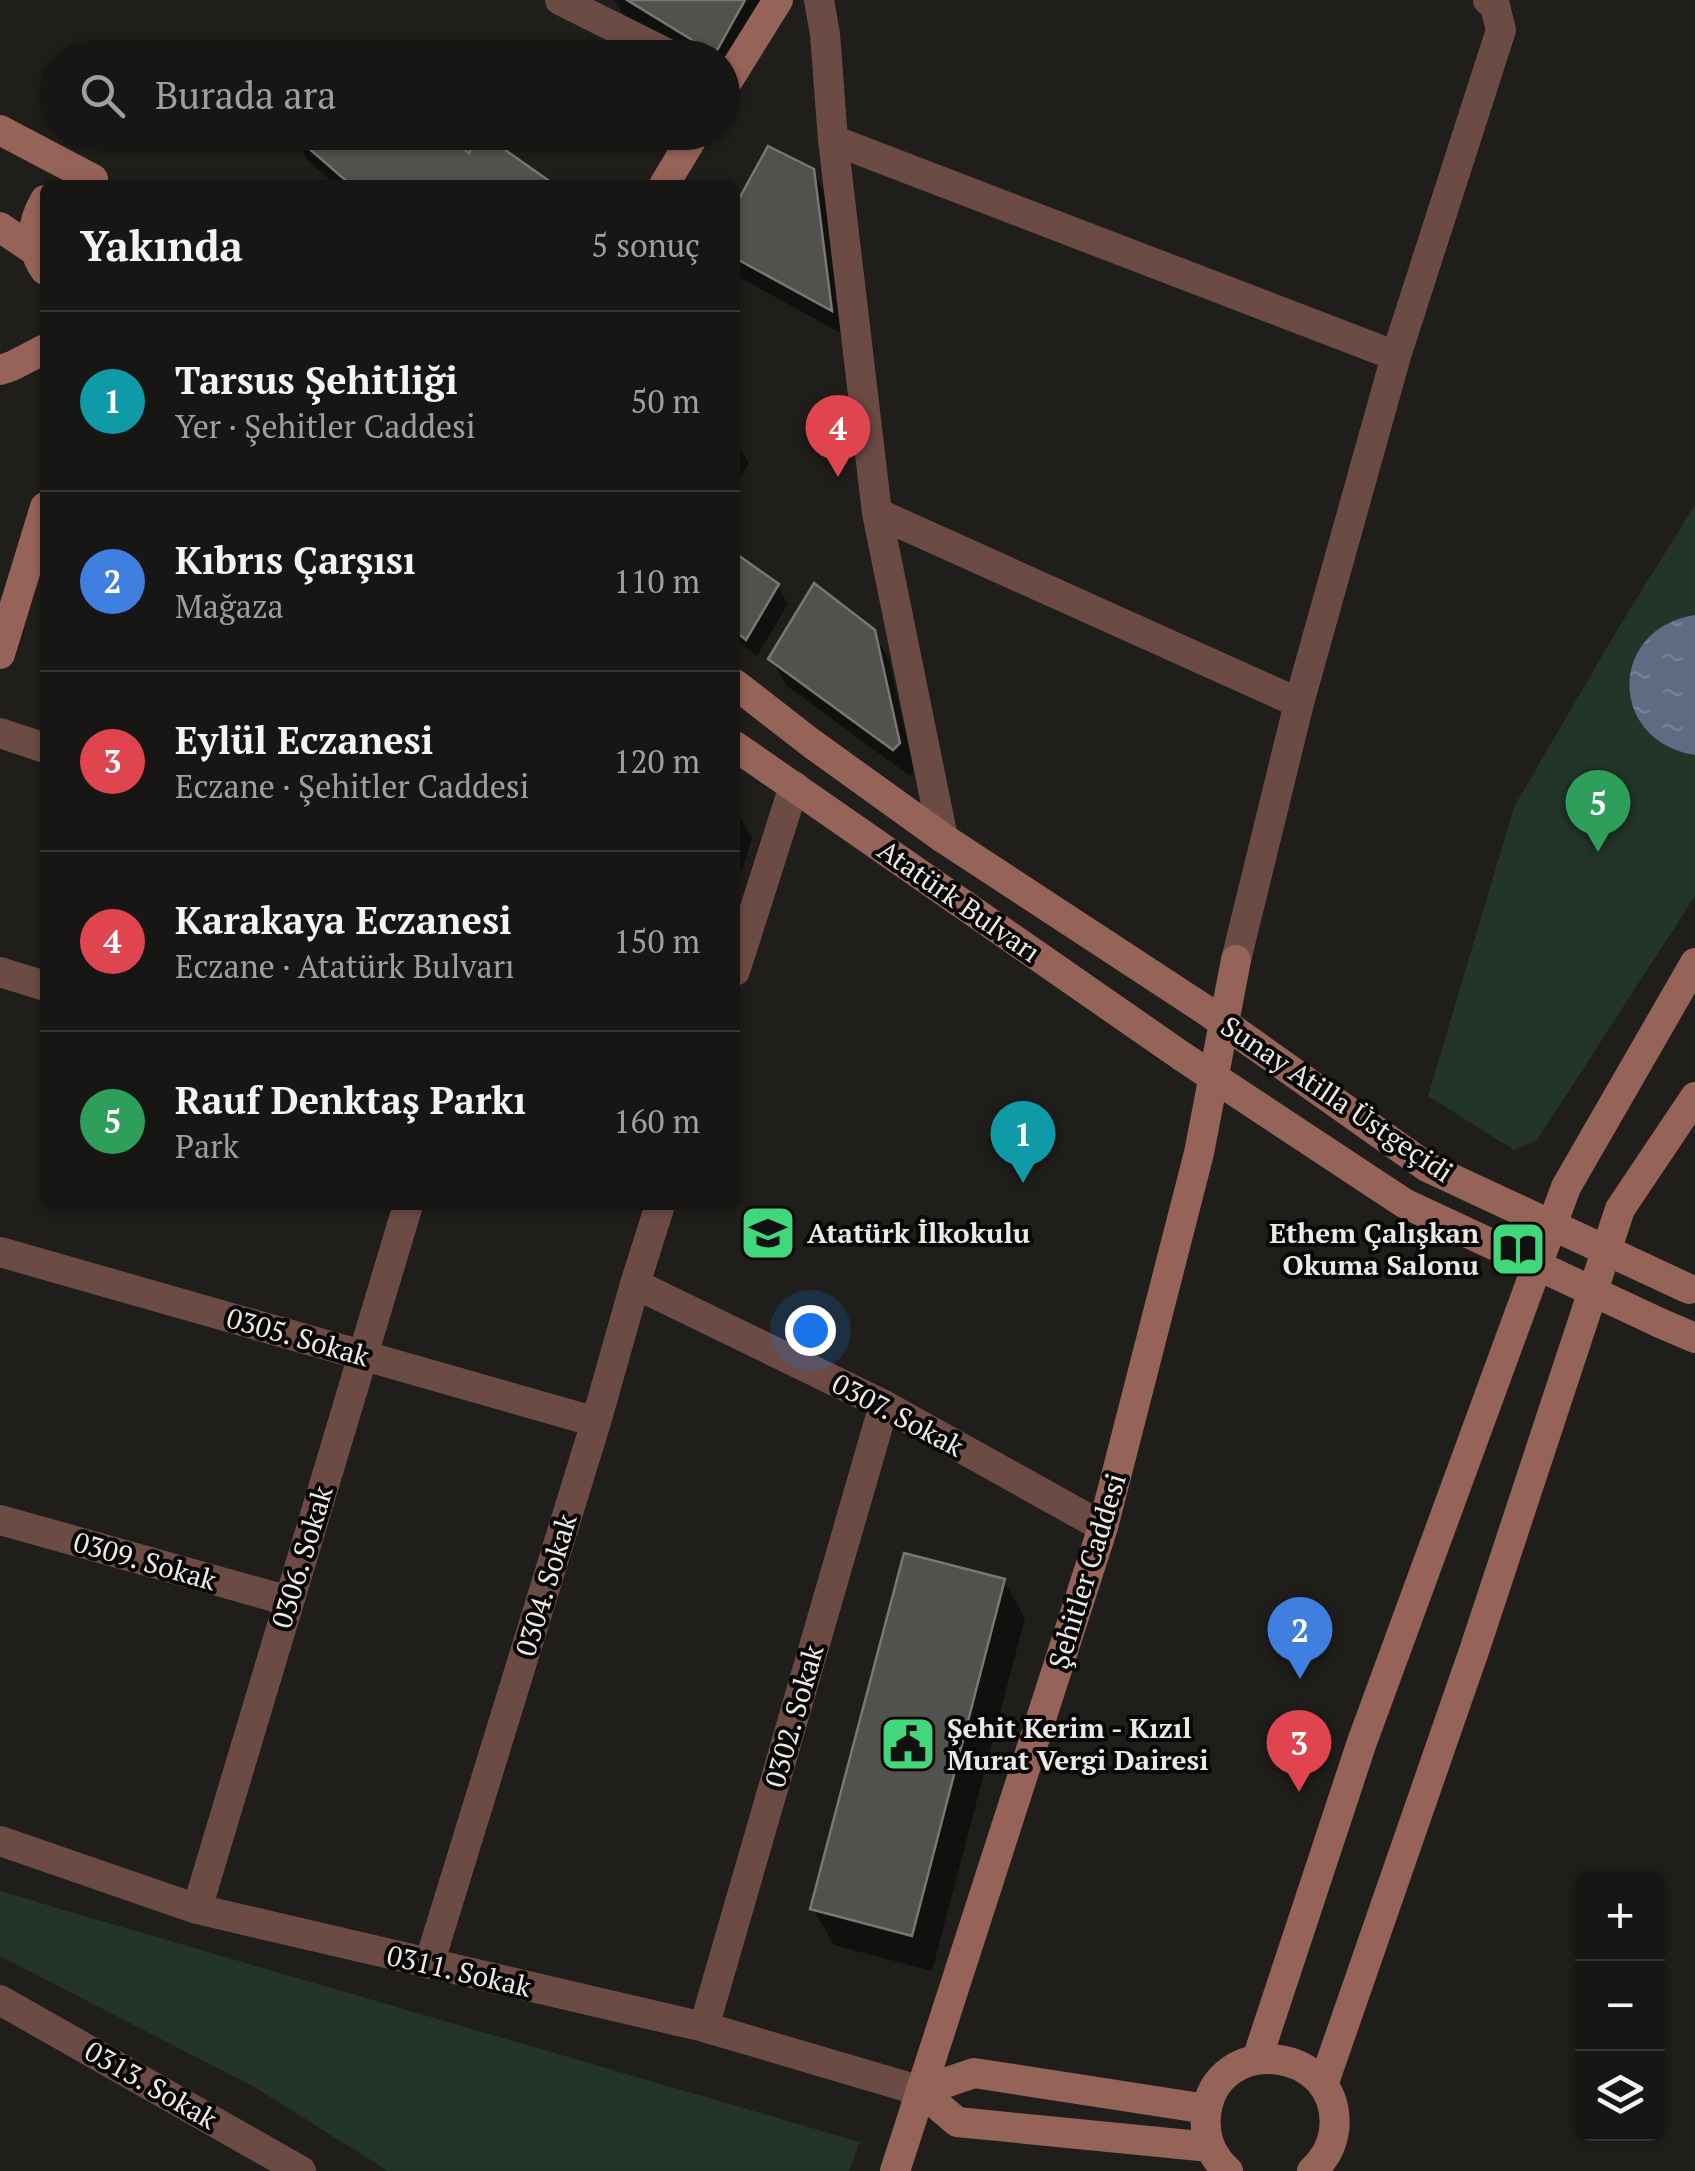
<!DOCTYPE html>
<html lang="tr">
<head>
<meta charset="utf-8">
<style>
	body { margin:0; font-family:"PT Serif",serif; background:#242322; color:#f1f3f6 }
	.controls { position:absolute; right:30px; bottom:30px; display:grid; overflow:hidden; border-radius:15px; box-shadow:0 2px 8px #0004 }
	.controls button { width:90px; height:90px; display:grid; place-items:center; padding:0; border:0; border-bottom:2px solid #363534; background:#171614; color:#f1f3f6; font:50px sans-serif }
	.you { position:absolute; left:810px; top:1330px; width:35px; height:35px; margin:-25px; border:8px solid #fff; border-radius:50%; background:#1a73e8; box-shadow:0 0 0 15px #1a73e833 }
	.badge { display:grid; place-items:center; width:65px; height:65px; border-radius:50%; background:#42d77b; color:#fff; font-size:32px; font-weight:700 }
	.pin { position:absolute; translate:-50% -82px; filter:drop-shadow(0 2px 5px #0008) }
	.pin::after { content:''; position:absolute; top:52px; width:35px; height:30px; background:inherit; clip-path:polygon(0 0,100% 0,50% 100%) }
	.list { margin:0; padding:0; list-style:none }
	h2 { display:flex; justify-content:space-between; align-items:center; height:130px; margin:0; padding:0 40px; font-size:42px }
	h2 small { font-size:32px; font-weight:400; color:#9e9fa0 }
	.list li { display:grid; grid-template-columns:65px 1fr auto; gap:30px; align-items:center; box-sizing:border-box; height:180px; padding:0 40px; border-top:2px solid #363534 }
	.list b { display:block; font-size:38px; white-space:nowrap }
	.list p { margin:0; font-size:32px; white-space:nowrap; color:#9e9fa0 }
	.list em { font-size:32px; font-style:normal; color:#9e9fa0 }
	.icon { flex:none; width:55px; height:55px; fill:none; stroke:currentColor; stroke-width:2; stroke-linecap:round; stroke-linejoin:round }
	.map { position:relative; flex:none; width:1695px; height:2171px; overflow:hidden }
	.search { position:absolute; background:#171614; box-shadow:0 2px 8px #0004; left:40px; top:40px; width:700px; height:110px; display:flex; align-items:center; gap:25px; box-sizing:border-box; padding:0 35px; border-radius:55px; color:#9e9fa0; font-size:38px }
	.panel { position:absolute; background:#171614; box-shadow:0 2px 8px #0004; left:40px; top:180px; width:700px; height:1030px; border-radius:15px }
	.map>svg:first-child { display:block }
	.park { fill:#233429 }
	.water { fill:url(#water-ripples) }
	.shadow { fill:#0007 }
	.building { fill:#52514d; stroke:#787773; stroke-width:2.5 }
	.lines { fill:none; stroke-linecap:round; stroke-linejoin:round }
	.street { stroke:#6b4b44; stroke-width:30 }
	.secondary { stroke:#966358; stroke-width:30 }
	.secondary-bridge { stroke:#966358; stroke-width:30 }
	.labels { text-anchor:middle; stroke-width:8; stroke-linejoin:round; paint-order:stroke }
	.street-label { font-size:28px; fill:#eae9e7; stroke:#090807 }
	.poi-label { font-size:28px; font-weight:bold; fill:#eae9e7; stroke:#090807; text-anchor:start }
</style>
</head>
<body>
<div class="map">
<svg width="1695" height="2171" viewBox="0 0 1695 2171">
	<defs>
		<pattern id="water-ripples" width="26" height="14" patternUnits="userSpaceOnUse" patternTransform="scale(2.5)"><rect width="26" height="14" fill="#5d6b83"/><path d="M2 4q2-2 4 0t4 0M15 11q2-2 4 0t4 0" fill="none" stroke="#748095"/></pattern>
	</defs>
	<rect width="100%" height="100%" fill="#1f1e1b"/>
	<path class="park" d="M1695 505V896L1537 1140 1514 1150 1428 1096 1514 807 1619 627Z
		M0 1891 112 1924 860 2142 849 2171H388L256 2088 0 1956Z"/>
	<path class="water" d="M1695 615V755C1607 741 1608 628 1695 615Z"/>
	<path class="shadow" d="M615 0H771L722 74V58H695L623 14Z
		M293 132 470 156 551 185H336L308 161Z
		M812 170 828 199 846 336 735 275V211Z
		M735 439 749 464 735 485Z
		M735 556 777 586 788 604 757 656 735 639Z
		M873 632 889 660 914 771 910 776 787 686 771 659Z
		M735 809 752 838 742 871 735 868Z
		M1004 1581 1025 1618 932 1971 834 1945 813 1909Z"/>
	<path class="building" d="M627 0H745L715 54Z
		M290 132H442L469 153 481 133 555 185H351Z
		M768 146 814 169 832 311 735 258V206Z
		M735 553 779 584 746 640 735 631Z
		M814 583 875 630 900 743 893 750 768 659Z
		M904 1553 1005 1579 912 1936 810 1909Z"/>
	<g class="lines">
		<path class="street" d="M560 0 676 58
			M819 0 825 34 833 140 877 513 943 838
			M833 140 1396 356
			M877 513 1299 703
			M0 733 45 748
			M1236 960 1299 703 1396 356 1501 30 1495 6 1488 0
			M735 971 794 786
			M0 972 45 986
			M0 1252 596 1422
			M635 1284 884 1405 1103 1527
			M0 1520 289 1601
			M0 1841 197 1909 704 2027 921 2091
			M197 1909 408 1205
			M429 1964 596 1422 635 1284 660 1205
			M0 2000 301 2171
			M704 2027 884 1405"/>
		<path class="secondary" d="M722 90 778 0
			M0 130 93 179
			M664 185 696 132
			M45 200C31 224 29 247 45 270
			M0 227 35 251
			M0 370 12 366 45 349
			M0 654 45 507
			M735 684 811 743 943 838 1204 1009
			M735 746 1183 1057
			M1660 1323 1695 1338
			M1257 2059 1362 1742 1566 1187 1695 963
			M1323 2085 1475 1648 1620 1209 1695 1097
			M921 2091 957 2122 1210 2147
			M921 2091 974 2073 1207 2109
			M895 2171 1103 1527 1199 1153 1236 960
			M1228 2171C1211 2156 1204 2137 1206 2115 1215 2031 1344 2046 1334 2131 1332 2147 1324 2160 1312 2171"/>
		<path class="secondary-bridge" d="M1204 1009 1427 1167 1689 1289
			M1183 1057 1404 1203 1660 1323"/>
	</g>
	<defs>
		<g id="school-square" transform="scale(2.875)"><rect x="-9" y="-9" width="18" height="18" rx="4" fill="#42d77b" stroke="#090807"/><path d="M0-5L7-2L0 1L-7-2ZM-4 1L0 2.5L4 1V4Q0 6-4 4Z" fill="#111"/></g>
		<g id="library-square" transform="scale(2.875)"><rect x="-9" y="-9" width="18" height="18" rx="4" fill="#42d77b" stroke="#090807"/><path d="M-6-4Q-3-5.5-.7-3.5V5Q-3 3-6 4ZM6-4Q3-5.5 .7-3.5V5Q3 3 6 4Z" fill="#111"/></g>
		<g id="civic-square" transform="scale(2.875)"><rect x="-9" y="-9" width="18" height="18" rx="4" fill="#42d77b" stroke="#090807"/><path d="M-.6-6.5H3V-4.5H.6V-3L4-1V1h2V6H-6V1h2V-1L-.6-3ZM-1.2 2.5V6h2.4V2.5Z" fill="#111"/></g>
	</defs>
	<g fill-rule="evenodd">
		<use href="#school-square" x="768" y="1233"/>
		<use href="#library-square" x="1518" y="1249"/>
		<use href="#civic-square" x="908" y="1744"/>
	</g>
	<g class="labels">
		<g class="street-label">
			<text transform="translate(959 901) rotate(35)" y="10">Atatürk Bulvarı</text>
			<text transform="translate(1337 1099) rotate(34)" y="10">Sunay Atilla Üstgeçidi</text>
			<text transform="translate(298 1337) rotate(16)" y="10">0305. Sokak</text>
			<text transform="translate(898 1415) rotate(28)" y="10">0307. Sokak</text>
			<text transform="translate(302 1557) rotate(-73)" y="10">0306. Sokak</text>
			<text transform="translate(145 1561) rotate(16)" y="10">0309. Sokak</text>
			<text transform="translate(1087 1571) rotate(-73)" y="10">Şehitler Caddesi</text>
			<text transform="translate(546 1585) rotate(-73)" y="10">0304. Sokak</text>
			<text transform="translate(794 1716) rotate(-74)" y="10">0302. Sokak</text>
			<text transform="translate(459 1971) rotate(13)" y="10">0311. Sokak</text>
			<text transform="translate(151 2085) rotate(30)" y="10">0313. Sokak</text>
		</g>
		<g class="poi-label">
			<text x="807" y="1243">Atatürk İlkokulu</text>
			<text x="1479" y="1243" text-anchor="end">Ethem Çalışkan<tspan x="1479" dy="32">Okuma Salonu</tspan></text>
			<text x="947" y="1738">Şehit Kerim - Kızıl<tspan x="947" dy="32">Murat Vergi Dairesi</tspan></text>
		</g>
	</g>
</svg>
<div class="controls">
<button>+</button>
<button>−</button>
<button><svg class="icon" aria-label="layers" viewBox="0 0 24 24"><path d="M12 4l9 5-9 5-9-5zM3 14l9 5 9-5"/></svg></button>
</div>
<div class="you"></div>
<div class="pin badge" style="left:1023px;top:1183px;background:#0f9aa8">1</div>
<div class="pin badge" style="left:1300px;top:1679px;background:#3f7fe0">2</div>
<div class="pin badge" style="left:1299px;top:1792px;background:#e0444e">3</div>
<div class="pin badge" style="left:838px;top:477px;background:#e0444e">4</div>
<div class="pin badge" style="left:1598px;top:852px;background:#2e9e5b">5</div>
<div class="search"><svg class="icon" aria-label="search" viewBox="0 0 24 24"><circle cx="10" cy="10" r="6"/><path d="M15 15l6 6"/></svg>Burada ara</div>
<section class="panel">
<h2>Yakında<small>5 sonuç</small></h2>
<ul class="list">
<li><span class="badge" style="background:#0f9aa8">1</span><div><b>Tarsus Şehitliği</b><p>Yer · Şehitler Caddesi</p></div><em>50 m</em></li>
<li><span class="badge" style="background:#3f7fe0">2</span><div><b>Kıbrıs Çarşısı</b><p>Mağaza</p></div><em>110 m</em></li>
<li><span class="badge" style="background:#e0444e">3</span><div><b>Eylül Eczanesi</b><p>Eczane · Şehitler Caddesi</p></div><em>120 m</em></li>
<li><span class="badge" style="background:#e0444e">4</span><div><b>Karakaya Eczanesi</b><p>Eczane · Atatürk Bulvarı</p></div><em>150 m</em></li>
<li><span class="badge" style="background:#2e9e5b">5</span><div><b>Rauf Denktaş Parkı</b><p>Park</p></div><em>160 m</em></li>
</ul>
</section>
</div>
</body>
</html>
